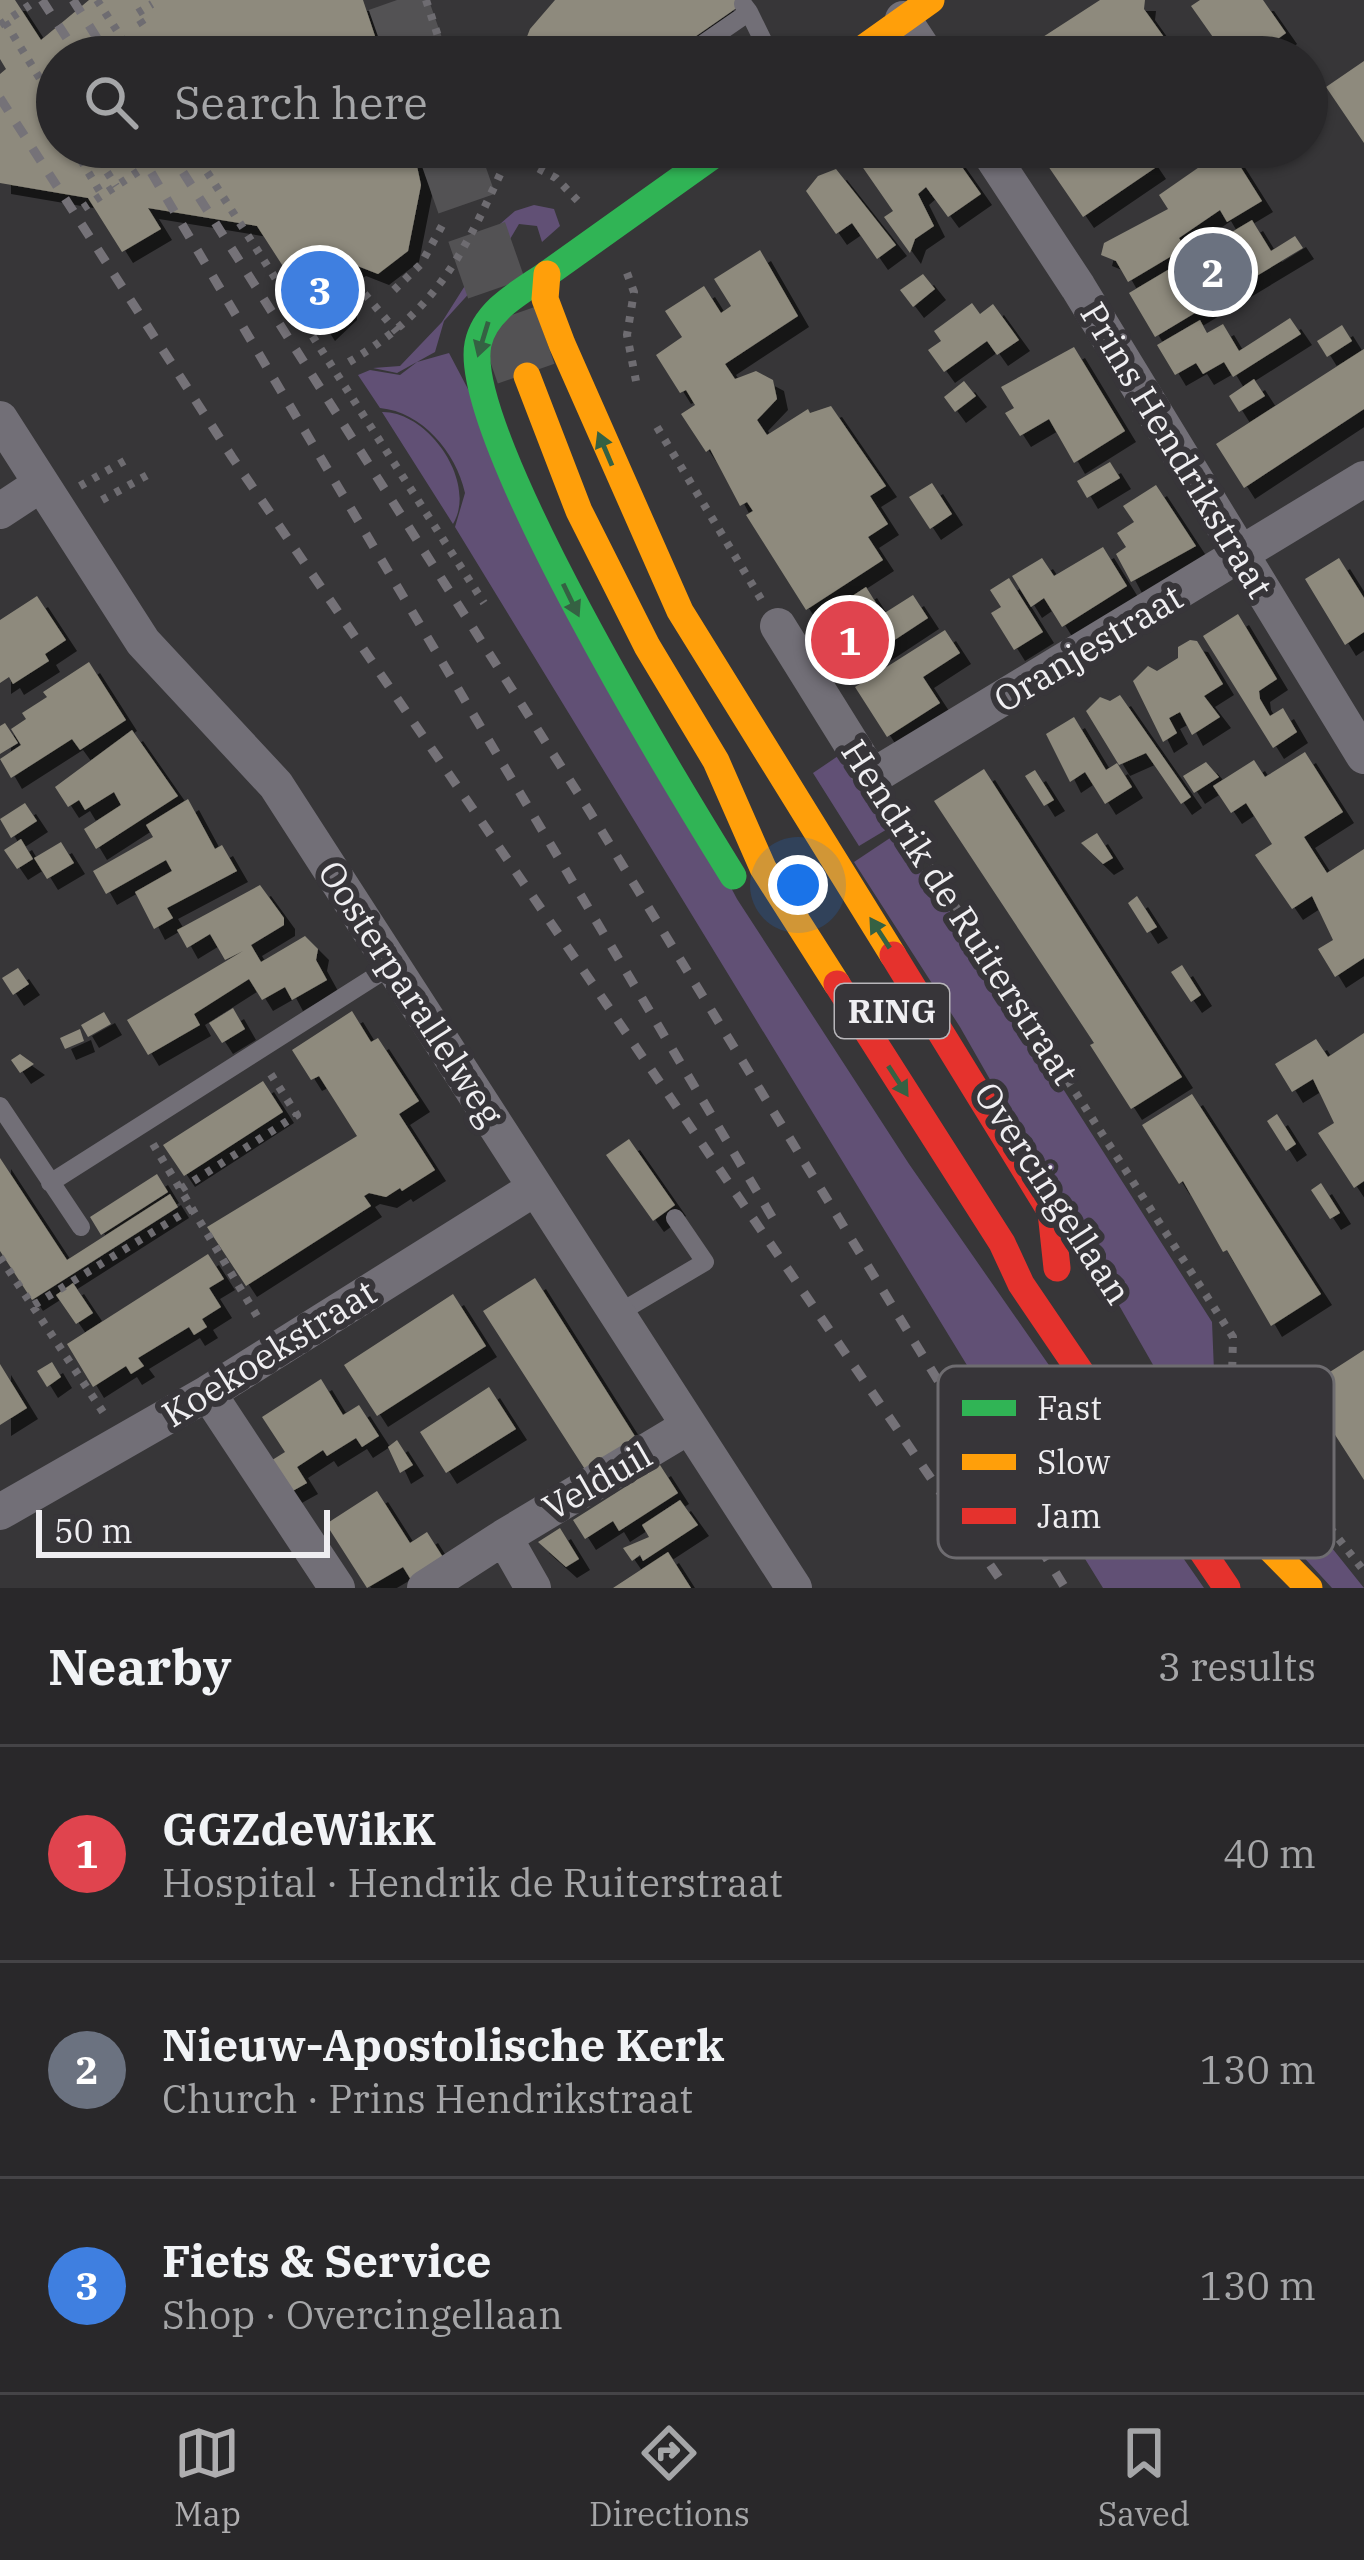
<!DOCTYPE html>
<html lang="en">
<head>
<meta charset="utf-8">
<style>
	body { margin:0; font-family:"IBM Plex Serif",serif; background:#353436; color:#f1f3f6 }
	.scale { position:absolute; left:36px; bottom:30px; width:294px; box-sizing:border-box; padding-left:12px; border:6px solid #efeef1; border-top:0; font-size:33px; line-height:42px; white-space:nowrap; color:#efeef1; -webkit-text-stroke:9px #373539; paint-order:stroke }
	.you { position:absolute; left:798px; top:885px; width:42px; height:42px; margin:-30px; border:9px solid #fff; border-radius:50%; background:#1a73e8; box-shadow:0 0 0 18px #1a73e833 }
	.badge { display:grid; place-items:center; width:78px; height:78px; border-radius:50%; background:#afaeb0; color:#fff; font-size:39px; font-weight:700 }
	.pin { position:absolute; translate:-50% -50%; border:6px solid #fff; box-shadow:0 3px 12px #0006 }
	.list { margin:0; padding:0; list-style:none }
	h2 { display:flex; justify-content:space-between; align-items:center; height:156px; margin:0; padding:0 48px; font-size:51px }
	h2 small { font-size:39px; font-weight:400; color:#a5a6a8 }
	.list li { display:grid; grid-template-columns:78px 1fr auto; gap:36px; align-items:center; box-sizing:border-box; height:216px; padding:0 48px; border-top:3px solid #454447 }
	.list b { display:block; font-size:45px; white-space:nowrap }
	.list p { margin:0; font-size:39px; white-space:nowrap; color:#a5a6a8 }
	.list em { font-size:39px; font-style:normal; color:#a5a6a8 }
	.icon { flex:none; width:66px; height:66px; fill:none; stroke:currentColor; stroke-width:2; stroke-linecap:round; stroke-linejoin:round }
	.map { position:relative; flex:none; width:1364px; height:1588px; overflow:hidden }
	.search { position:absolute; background:#29282a; box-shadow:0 3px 9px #0004; left:36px; right:36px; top:36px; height:132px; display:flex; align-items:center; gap:30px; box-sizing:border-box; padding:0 42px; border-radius:66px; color:#a5a6a8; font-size:45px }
	.sheet { height:804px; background:#29282a }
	nav { display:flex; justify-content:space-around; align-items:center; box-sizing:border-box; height:168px; border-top:3px solid #454447; background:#29282a; font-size:33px; color:#a5a6a8 }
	nav a { display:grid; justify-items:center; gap:6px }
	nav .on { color:#afaeb0 }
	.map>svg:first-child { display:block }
	.green { fill:#615075 }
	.building { fill:#8e8a7d; filter:url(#shadow) }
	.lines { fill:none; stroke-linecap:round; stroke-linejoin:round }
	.primary-tunnel { stroke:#535254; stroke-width:60; stroke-dasharray:60 30; stroke-linecap:butt }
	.path { stroke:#6e6c71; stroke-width:8; stroke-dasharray:6 9; stroke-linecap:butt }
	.lane { stroke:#726f77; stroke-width:18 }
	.street { stroke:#726f77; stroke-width:36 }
	.fast { stroke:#30b455; stroke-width:27 }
	.slow { stroke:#ff9f0a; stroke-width:27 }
	.jam { stroke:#e5322d; stroke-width:27 }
	.rail { stroke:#757278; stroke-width:9; stroke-dasharray:15 15; stroke-linecap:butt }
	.oneway { fill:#356143 }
	.labels { text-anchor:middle; stroke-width:12; stroke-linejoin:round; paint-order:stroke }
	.shield { fill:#373539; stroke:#b8b6ba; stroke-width:3 }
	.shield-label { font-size:33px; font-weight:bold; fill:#efeef1 }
	.street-label { font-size:36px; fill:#efeef1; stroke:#373539 }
	.key { fill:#373539; stroke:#6e6c70; stroke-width:3 }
	.key-label { font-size:33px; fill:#efeef1 }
</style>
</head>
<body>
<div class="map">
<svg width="1364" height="1588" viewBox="0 0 1364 1588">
	<defs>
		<filter id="shadow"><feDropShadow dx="11" dy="11" stdDeviation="0" flood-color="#0009"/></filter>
	</defs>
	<rect width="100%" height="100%" fill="#373638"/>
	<path class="green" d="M534 205 554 209 560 226 542 242 537 226 519 224 497 261 500 224 515 211Z
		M490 246 494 266 444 321 435 352 397 373 373 368 400 366 442 322Z
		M449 353 737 899 909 1164 1204 1588H1103L1032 1473 1051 1459 1029 1423 1009 1434 455 527 465 493C456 452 422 412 380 408L358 375 370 370 400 375 417 362Z
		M382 412C428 411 478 482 453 524Z
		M841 754 889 828 859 846 813 773Z
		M899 832 1212 1322 1214 1371 1300 1508 1364 1588H1332L1196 1440 960 1027 854 862Z"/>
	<path class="building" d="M0 0H15L41 40 89 0H363L382 57H57V147H413L421 185 408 251 378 274 355 265 334 278 346 297V309L324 330 257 226 148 208 161 229 122 252 88 198 0 183V74L6 69 0 59Z
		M555 0H748L666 57H519L530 29Z
		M1100 0H1145L1144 9 1176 54 1012 57Z
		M1200 0H1263L1286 33 1268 46 1276 57H1227L1191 6Z
		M1364 61V143L1326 87Z
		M859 147H948L981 194 948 217 926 187 918 194 934 226 915 239 910 253 884 217 893 211 859 162Z
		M1035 147H1141L1155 168 1083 217Z
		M1228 147 1262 201 1227 222 1220 210 1179 238 1185 248 1128 282 1116 261 1101 255 1104 243 1168 209 1159 195Z
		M836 169 896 245 877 259 852 223 836 234 806 191 818 176Z
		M1252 220 1271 251 1295 236 1303 248 1155 337 1129 293Z
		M760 250 798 316 725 364 735 379 756 371 773 380 777 399 757 420 767 435 808 409 810 413 831 406 886 486 870 496 888 524 868 537 883 560 806 610 746 515 753 511 747 502 740 506 710 449 706 452 681 414 695 405 686 390 680 393 656 355 682 337 665 311 704 286 721 313 731 306 714 279Z
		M923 274 935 289 913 307 900 290Z
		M972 303 980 314 993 304 1019 340 997 355 987 341 944 372 928 350 941 341 934 331Z
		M1290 318 1301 334 1233 377 1224 362 1203 374 1196 363 1175 375 1157 345 1200 320 1207 333 1223 324 1239 351Z
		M1342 325 1352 341 1327 357 1317 341Z
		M1074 347 1125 431 1074 463 1049 419 1020 436 1005 413 1014 408 1001 387Z
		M1364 349V409L1244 488 1216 444Z
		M1254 379 1265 396 1239 412 1229 396Z
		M964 381 976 396 955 412 944 397Z
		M1110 462 1120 478 1087 498 1077 481Z
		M932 483 952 514 930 529 909 497Z
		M1156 485 1196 546 1131 582 1116 554 1126 547 1117 533 1134 522 1123 506Z
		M1103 547 1127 586 1062 627 1044 598 1031 607 1012 576 1042 558 1054 576Z
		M1339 558 1364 598V632L1345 645 1305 579Z
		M1009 578 1043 632 1014 650 991 613 1001 607 990 590Z
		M866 587 883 614 913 595 928 618 846 672 814 621Z
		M37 596 66 640 45 654 49 661 13 684 9 677 0 683V620Z
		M1238 614 1277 679 1259 691 1260 699 1270 716 1283 708 1297 732 1273 748 1203 636Z
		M945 630 960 653 923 677 940 703 887 737 855 687Z
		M1190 640 1197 641 1223 684 1204 696 1220 717 1192 735 1180 712 1169 718 1177 733 1163 742 1133 681 1148 666 1157 671 1178 658V647Z
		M89 662 126 720 80 750 72 739 11 778 0 759 21 745 11 729 26 719 22 713 47 697 43 692Z
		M1120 695 1191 797 1181 804 1146 753 1119 765 1086 711 1100 697 1110 701Z
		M1074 717 1106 770 1117 763 1132 787 1105 804 1085 772 1070 782 1046 734Z
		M5 723 18 743 0 754V726Z
		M132 730 178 796 96 849 84 829 121 805 114 792 85 810 79 800 68 807 55 787Z
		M1305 752 1343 812 1304 837 1327 873 1364 849V958L1335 977 1318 949 1333 940 1312 896 1292 909 1255 855 1272 844 1246 803 1231 813 1213 786 1254 760 1265 777Z
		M1206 762 1219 777 1194 793 1183 776Z
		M984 769 1182 1077 1131 1109 1090 1045 1094 1043 934 801Z
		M1035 770 1054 800 1044 806 1025 776Z
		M188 799 215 849 222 845 237 871 167 908 173 918 154 929 135 892 172 871 166 860 106 894 93 871 153 837 146 825Z
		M25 803 37 821 11 838 0 819Z
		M1097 833 1113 858 1103 864 1081 843Z
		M21 839 33 859 17 869 4 850Z
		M61 842 74 863 47 879 34 858Z
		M260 885 284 918V925L251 945 261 962 305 936 318 949 316 960 327 980 292 1000 285 987 262 1000 249 979 194 1014 200 1025 148 1055 127 1020 243 951 225 960 210 934 187 948 177 930Z
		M1137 896 1157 927 1147 933 1128 903Z
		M1182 965 1201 995 1191 1002 1171 972Z
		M18 968 29 984 13 995 2 978Z
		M233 1008 245 1029 222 1043 209 1023Z
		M352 1011 371 1042 378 1038 419 1101 399 1114 435 1170 402 1191 400 1188 386 1197 369 1193 364 1196 371 1206 246 1286 207 1227 357 1136 319 1076 311 1080 292 1050Z
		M104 1012 111 1024 88 1037 81 1025Z
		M80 1029 84 1041 65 1049 60 1038Z
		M1364 1033V1181L1354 1188 1318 1133 1334 1123 1313 1079 1292 1092 1275 1064 1316 1039 1328 1057Z
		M20 1054 34 1064 20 1073 11 1060Z
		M263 1081 283 1112 184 1176 163 1145Z
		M1192 1094 1321 1294 1271 1326 1227 1250 1223 1252 1183 1181 1179 1184 1142 1125Z
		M1277 1114 1296 1144 1286 1151 1267 1121Z
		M629 1139 675 1205 653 1221 606 1155Z
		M0 1158 67 1260 170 1194 178 1207 32 1300 0 1251Z
		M157 1174 168 1192 101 1235 90 1217Z
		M1321 1183 1340 1213 1330 1219 1311 1190Z
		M208 1254 224 1279 209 1288 221 1307 202 1319 207 1327 194 1335 189 1327 138 1358 144 1366 131 1374 126 1366 93 1387 67 1344Z
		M535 1278 638 1441 588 1474 483 1311Z
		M73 1283 93 1313 76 1324 56 1295Z
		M453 1294 486 1346 377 1416 344 1365Z
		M1364 1350V1480L1305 1388Z
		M52 1362 61 1377 47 1387 37 1371Z
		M0 1364 27 1408 0 1425Z
		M321 1379 343 1415 359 1405 379 1436 362 1447 356 1438 327 1456 323 1450 297 1467 307 1483 289 1493 269 1462 285 1452 262 1417Z
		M489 1387 516 1429 446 1473 420 1432Z
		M397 1440 413 1465 400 1473 388 1447Z
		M660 1465 678 1493 619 1531 613 1521 585 1539 573 1520Z
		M377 1491 410 1543 427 1532 446 1562 413 1583 403 1567 367 1588 326 1524Z
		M680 1500 698 1525 643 1561 640 1555 632 1561 623 1548 649 1537 642 1525Z
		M560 1528 579 1559 566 1567 538 1542Z
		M668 1552 691 1588H613Z"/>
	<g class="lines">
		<path class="primary-tunnel" d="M397 0 417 57
			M447 147 527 376"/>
		<path class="path" d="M97 0 134 57
			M426 0 445 57
			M5 22 45 87
			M0 25 33 3
			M143 25 136 14 152 4
			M73 147 102 195
			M91 147 116 186
			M191 147 484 603
			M499 147 556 178 578 201
			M83 208 139 171
			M345 271 397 332
			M627 273 634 292 627 335 636 381
			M394 290 421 264 444 222
			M349 362C441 308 466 248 509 155
			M657 427 761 599
			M80 486 126 460
			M102 500 153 472
			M889 803 1233 1337 1232 1377 1300 1490 1364 1571
			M153 1144 260 1321
			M181 1189 297 1115 270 1073
			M0 1257 103 1412
			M34 1305 192 1208"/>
		<path class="lane" d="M749 12 771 57
			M684 57 749 12 743 4
			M0 1106 81 1227
			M50 1183 393 965
			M617 1314 705 1262 675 1218"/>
		<path class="street" d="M903 19 928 57
			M986 147 1078 287 1364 756
			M0 419 143 642 276 785 794 1588
			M0 511 41 484
			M778 626 872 777 1364 479
			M208 1393 337 1588
			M0 1512 208 1393 535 1188
			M504 1537 689 1426
			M425 1588 504 1537 533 1588"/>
		<path class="fast" d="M547 274 725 147
			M547 274C521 292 485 310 478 344 460 432 679 789 733 876"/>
		<path class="slow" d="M851 57 931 0
			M547 274 545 299 562 344 680 611 893 955
			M527 376 579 511 647 646 716 761 763 868 837 984
			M1134 1383 1217 1495 1309 1588"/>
		<path class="jam" d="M893 955 1051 1212 1057 1268
			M837 984 1002 1243 1021 1284 1227 1588"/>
		<path class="rail" d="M42 0 79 57
			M73 0 109 57
			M0 98 232 457 1006 1588
			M136 147 778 1227
			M167 147 590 812 1065 1588"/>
	</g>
	<defs><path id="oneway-solid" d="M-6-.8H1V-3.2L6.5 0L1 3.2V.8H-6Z" transform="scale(3)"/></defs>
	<g class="oneway">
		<use href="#oneway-solid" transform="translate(483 339) rotate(107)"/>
		<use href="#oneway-solid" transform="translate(605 449) rotate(-113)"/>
		<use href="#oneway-solid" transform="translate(571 600) rotate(64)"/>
		<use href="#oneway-solid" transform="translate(880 933) rotate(-123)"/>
		<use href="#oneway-solid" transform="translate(898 1081) rotate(57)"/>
	</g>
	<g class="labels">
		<rect class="shield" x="835" y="984" width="114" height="54" rx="9"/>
		<g class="shield-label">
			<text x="892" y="1023">RING</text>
		</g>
		<g class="street-label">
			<text transform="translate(1177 450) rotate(59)" y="13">Prins Hendrikstraat</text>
			<text transform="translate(1088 648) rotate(-31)" y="13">Oranjestraat</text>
			<text transform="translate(960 912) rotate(57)" y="13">Hendrik de Ruiterstraat</text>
			<text transform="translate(411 993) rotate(57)" y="13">Oosterparallelweg</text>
			<text transform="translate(1053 1193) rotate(57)" y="13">Overcingellaan</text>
			<text transform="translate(269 1353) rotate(-32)" y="13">Koekoekstraat</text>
			<text transform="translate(597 1481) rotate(-30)" y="13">Velduil</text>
		</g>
	</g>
	<rect x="938" y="1366" width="396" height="192" rx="18" class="key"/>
	<rect x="962" y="1400" width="54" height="16" fill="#30b455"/>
	<rect x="962" y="1454" width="54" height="16" fill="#ff9f0a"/>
	<rect x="962" y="1508" width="54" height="16" fill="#e5322d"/>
	<g class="key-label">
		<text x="1037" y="1420">Fast</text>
		<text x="1037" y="1474">Slow</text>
		<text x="1037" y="1528">Jam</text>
	</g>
</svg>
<div class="scale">50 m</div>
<div class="you"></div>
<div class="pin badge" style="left:850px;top:640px;background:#e0444e">1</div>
<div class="pin badge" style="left:1213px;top:272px;background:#6b7280">2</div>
<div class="pin badge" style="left:320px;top:290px;background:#3f7fe0">3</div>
<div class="search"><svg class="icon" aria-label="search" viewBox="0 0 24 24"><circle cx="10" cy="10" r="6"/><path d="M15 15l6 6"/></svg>Search here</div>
</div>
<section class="sheet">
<h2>Nearby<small>3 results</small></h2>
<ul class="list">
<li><span class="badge" style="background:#e0444e">1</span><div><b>GGZdeWikK</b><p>Hospital · Hendrik de Ruiterstraat</p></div><em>40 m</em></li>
<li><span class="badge" style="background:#6b7280">2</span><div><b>Nieuw-Apostolische Kerk</b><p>Church · Prins Hendrikstraat</p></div><em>130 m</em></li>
<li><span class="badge" style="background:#3f7fe0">3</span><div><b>Fiets &amp; Service</b><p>Shop · Overcingellaan</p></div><em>130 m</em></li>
</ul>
</section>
<nav>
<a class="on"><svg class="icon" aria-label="map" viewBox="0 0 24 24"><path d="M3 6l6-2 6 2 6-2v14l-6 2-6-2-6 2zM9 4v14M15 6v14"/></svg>Map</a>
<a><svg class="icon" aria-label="directions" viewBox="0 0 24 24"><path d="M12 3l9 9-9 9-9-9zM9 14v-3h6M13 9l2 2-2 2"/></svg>Directions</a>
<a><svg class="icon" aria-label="saved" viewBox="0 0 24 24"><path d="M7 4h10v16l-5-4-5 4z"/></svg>Saved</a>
</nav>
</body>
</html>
